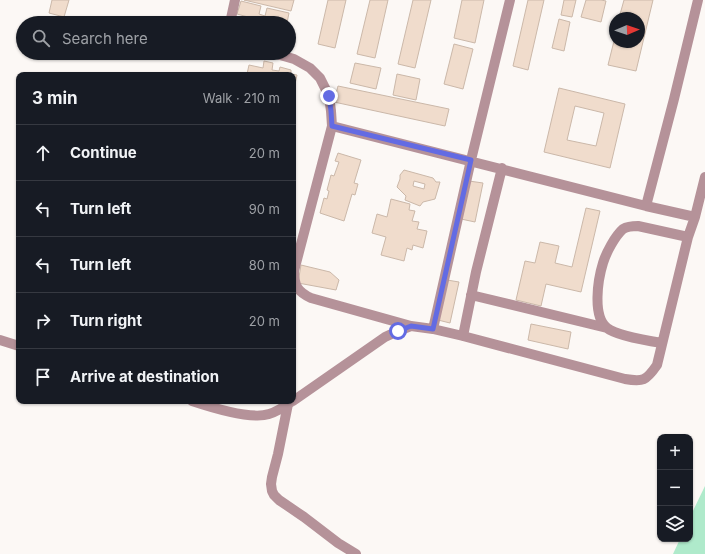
<!DOCTYPE html>
<html lang="en">
<head>
<meta charset="utf-8">
<style>
	body { margin:0; font-family:Inter,sans-serif; background:#20242c; color:#f1f3f6 }
	.controls { position:absolute; right:12px; bottom:12px; display:grid; overflow:hidden; border-radius:8px; box-shadow:0 1px 3px #0004 }
	.controls button { width:36px; height:36px; display:grid; place-items:center; padding:0; border:0; border-bottom:1px solid #363941; background:#171b24; color:#f1f3f6; font:20px sans-serif }
	.compass { position:absolute; left:609px; top:12px; width:36px; height:36px; border-radius:50%; background:#171b24; box-shadow:0 1px 3px #0004; rotate:88deg }
	.stop { position:absolute; width:12px; height:12px; margin:-9px; border:3px solid #636be3; border-radius:50%; background:#fff }
	.stop.end { background:#636be3; border-color:#fff; box-shadow:0 1px 4px #0008 }
	.list { margin:0; padding:0; list-style:none }
	h2 { display:flex; justify-content:space-between; align-items:center; height:52px; margin:0; padding:0 16px; font-size:17px }
	h2 small { font-size:13px; font-weight:400; color:#9ea1a6 }
	.list li { display:grid; grid-template-columns:26px 1fr auto; gap:12px; align-items:center; box-sizing:border-box; height:56px; padding:0 16px; border-top:1px solid #363941 }
	.list b { display:block; font-size:15px; white-space:nowrap }
	.list em { font-size:13px; font-style:normal; color:#9ea1a6 }
	.icon { flex:none; width:22px; height:22px; fill:none; stroke:currentColor; stroke-width:2; stroke-linecap:round; stroke-linejoin:round }
	.map { position:relative; flex:none; width:705px; height:554px; overflow:hidden }
	.search { position:absolute; background:#171b24; box-shadow:0 1px 3px #0004; left:16px; top:16px; width:280px; height:44px; display:flex; align-items:center; gap:10px; box-sizing:border-box; padding:0 14px; border-radius:22px; color:#9ea1a6; font-size:15px }
	.panel { position:absolute; background:#171b24; box-shadow:0 1px 3px #0004; left:16px; top:72px; width:280px; height:332px; border-radius:8px }
	.map>svg:first-child { display:block }
	.green { fill:#afeacb }
	.building { fill:#f0dccc; stroke:#cbb8a9; fill-rule:evenodd }
	.lines { fill:none; stroke-linecap:round; stroke-linejoin:round }
	.minor { stroke:#b59299; stroke-width:10 }
	.route { stroke:#636be3; stroke-width:5 }
</style>
</head>
<body>
<div class="map">
<svg width="705" height="554" viewBox="0 0 705 554">
	<rect width="100%" height="100%" fill="#fcf8f5"/>
	<path class="green" d="M705 486V554H673L680 539H690V517Z"/>
	<path class="building" d="M52 0H69L64 17 49 13Z
		M244 0H294L291 11Z
		M328 0H346L335 48 318 44Z
		M370 0H388L375 58 357 54Z
		M413 0H431L415 68 398 64Z
		M462 0H484L475 43 454 38Z
		M528 0H544L528 70 513 66Z
		M564 0H576L572 17 561 15Z
		M586 0H601L606 1 601 22 581 17Z
		M624 0H653L636 71 608 65 615 37V42H639V18H619Z
		M241 1 261 6 259 14 265 16 267 8 289 13 287 23H235L236 20 246 23 248 17 237 14Z
		M559 19 570 22 564 51 552 48Z
		M454 44 473 49 463 89 444 84Z
		M264 61 273 63 272 70 279 71 280 67 291 70V74L297 75 293 93V75H252L247 74 249 65 263 68Z
		M355 63 381 68 376 89 350 83Z
		M397 74 420 79 416 100 393 95Z
		M338 86 449 109 445 126 334 102Z
		M559 88 625 104 610 168 544 152ZM575 106 604 113 596 146 567 140Z
		M338 153 361 160 354 183 358 184 355 195 352 194 344 221 320 213 324 198 327 199 329 191 327 190 331 175 334 176 339 162 335 161Z
		M404 170 433 178 436 182H440L435 199 423 202 420 206 405 200 406 196 397 187 400 179V175ZM414 181 425 184 424 189 413 186Z
		M469 181 483 183 475 222 461 219Z
		M391 199 410 204 409 210 415 211 412 221 419 222 417 229 427 231 423 248 413 245 412 250 407 248 404 261 381 255 386 237 372 233 377 214 387 217Z
		M586 208 600 211 581 292 546 284 541 306 516 300 525 261 535 263 540 242 559 246 555 263 572 267Z
		M301 265 330 272 339 280 336 290 298 283Z
		M447 280 459 282 450 323 438 320Z
		M531 324 571 332 568 349 528 340Z"/>
	<g class="lines">
		<path class="minor" d="M230 23 235 0
			M273 53 294 59 310 68 320 78 329 96 331 111 332 126 294 271C294 286 298 292 311 298L411 326 433 329 463 336 625 379C643 382 646 381 657 365L688 237 695 217 705 177
			M332 126 646 206 695 217
			M646 206 674 99 698 0
			M471 295 607 328
			M433 329 471 160 510 0
			M463 336 476 272 502 168
			M0 340 19 346
			M662 343C649 341 617 336 607 328 592 316 598 279 603 263 606 253 615 236 623 229 628 226 633 226 638 226L688 237
			M192 401C210 407 251 420 269 414 276 412 284 407 291 402
			M293 401 385 337 398 331 411 326
			M288 404 278 454 272 477 271 484 272 491 274 495 279 500 304 517 338 543 356 554"/>
	</g>
	<g class="lines">
		<path class="route" d="M329 96 331 111 332 126 471 160 433 329 411 326 398 331"/>
	</g>
</svg>
<div class="controls">
<button>+</button>
<button>−</button>
<button><svg class="icon" aria-label="layers" viewBox="0 0 24 24"><path d="M12 4l9 5-9 5-9-5zM3 14l9 5 9-5"/></svg></button>
</div>
<svg class="compass" viewBox="-18 -18 36 36"><path d="M0-13l5 13h-10z" fill="#e53935"/><path d="M0 13l5-13h-10z" fill="#9ea1a6"/></svg>
<div class="stop" style="left:398px;top:331px"></div>
<div class="stop end" style="left:329px;top:96px"></div>
<div class="search"><svg class="icon" aria-label="search" viewBox="0 0 24 24"><circle cx="10" cy="10" r="6"/><path d="M15 15l6 6"/></svg>Search here</div>
<section class="panel">
<h2>3 min<small>Walk · 210 m</small></h2>
<ul class="list">
<li><svg class="icon" aria-label="ahead" viewBox="0 0 24 24"><path d="M12 20V5M6 11l6-6 6 6"/></svg><div><b>Continue</b></div><em>20 m</em></li>
<li><svg class="icon" aria-label="left" viewBox="0 0 24 24"><path d="M17 20v-9H6M10 6l-5 5 5 5"/></svg><div><b>Turn left</b></div><em>90 m</em></li>
<li><svg class="icon" aria-label="left" viewBox="0 0 24 24"><path d="M17 20v-9H6M10 6l-5 5 5 5"/></svg><div><b>Turn left</b></div><em>80 m</em></li>
<li><svg class="icon" aria-label="right" viewBox="0 0 24 24"><path d="M7 20v-9h11M14 6l5 5-5 5"/></svg><div><b>Turn right</b></div><em>20 m</em></li>
<li><svg class="icon" aria-label="arrive" viewBox="0 0 24 24"><path d="M6 21V4h12l-3 4 3 4H6"/></svg><div><b>Arrive at destination</b></div></li>
</ul>
</section>
</div>
</body>
</html>
